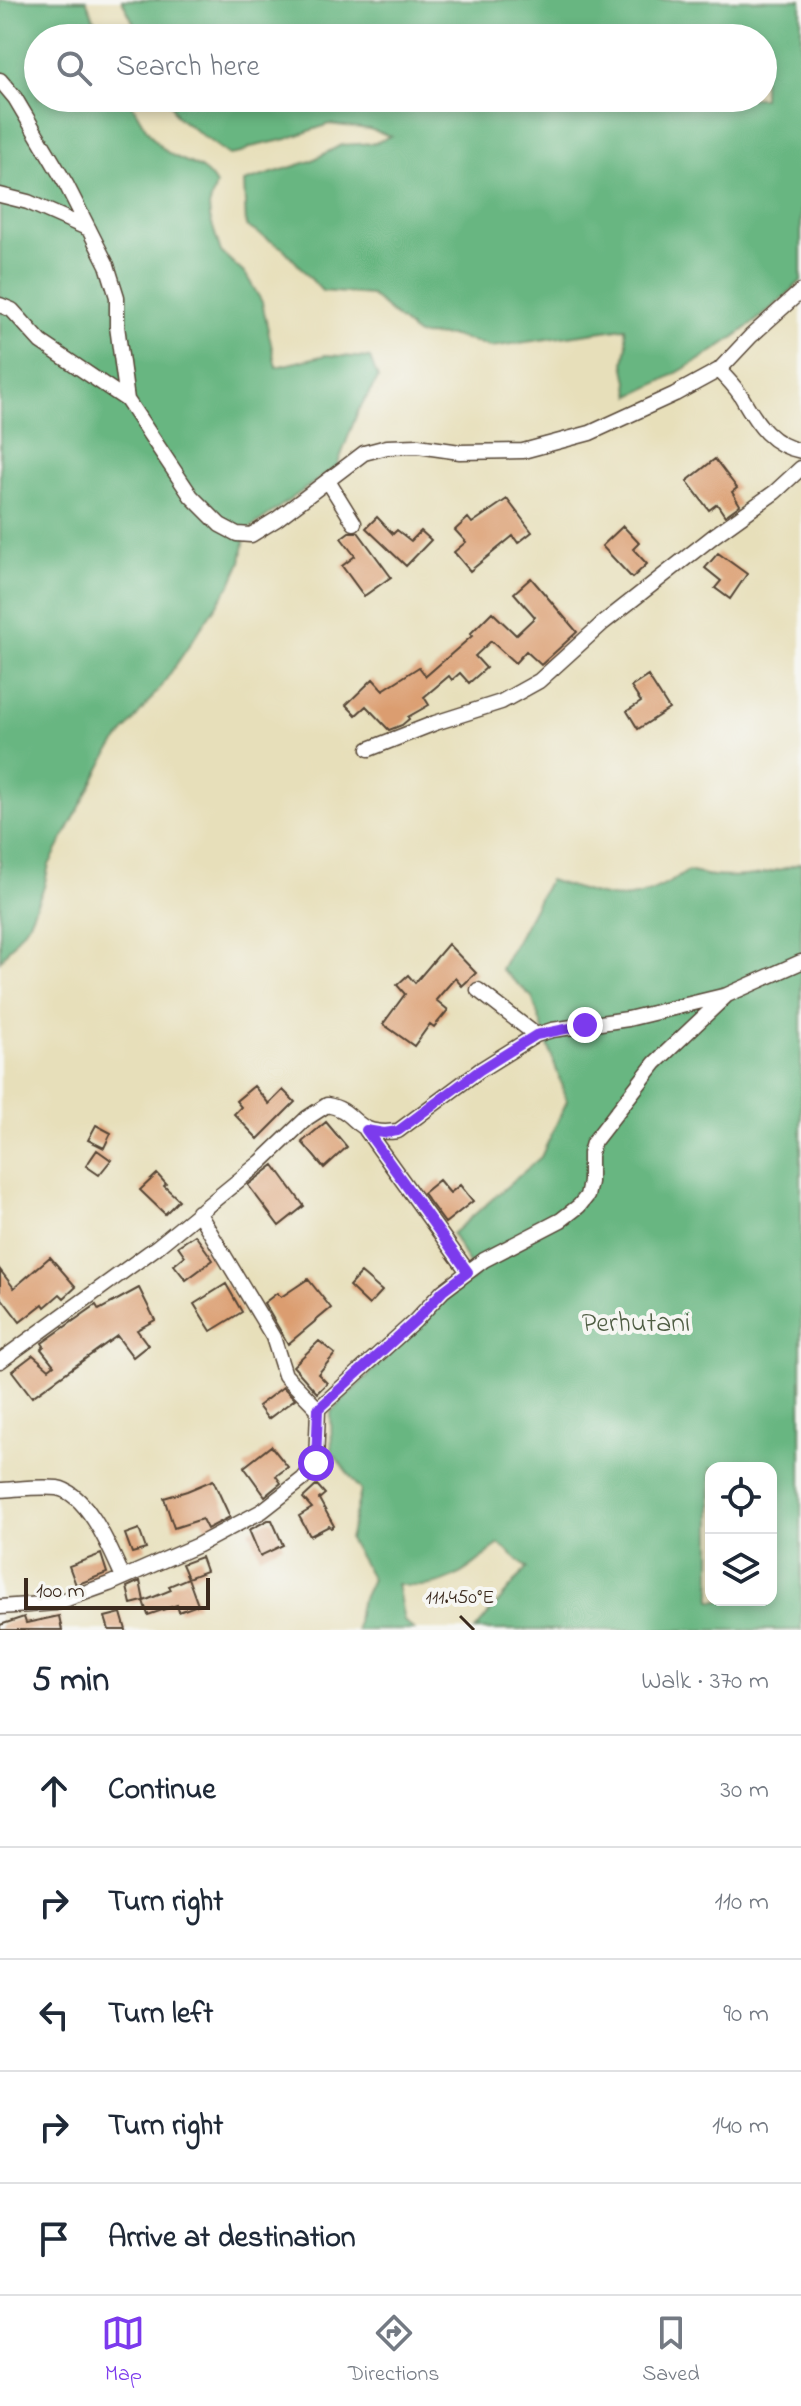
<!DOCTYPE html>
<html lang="en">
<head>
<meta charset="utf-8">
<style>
	body { margin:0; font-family:"Indie Flower",sans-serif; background:#f2f2f3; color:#1f2937 }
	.controls { position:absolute; right:24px; bottom:24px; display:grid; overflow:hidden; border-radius:16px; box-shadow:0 4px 12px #0003 }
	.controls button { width:72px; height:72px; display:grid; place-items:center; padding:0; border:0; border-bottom:2px solid #e0e1e3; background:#fff; color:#1f2937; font:40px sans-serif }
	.scale { position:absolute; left:24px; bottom:20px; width:186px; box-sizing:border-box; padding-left:8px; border:4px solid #3b2a1e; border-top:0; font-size:22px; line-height:28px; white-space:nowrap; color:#3b2a1e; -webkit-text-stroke:6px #f6f6f2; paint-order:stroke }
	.stop { position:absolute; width:24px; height:24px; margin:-18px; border:6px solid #7c3aed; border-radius:50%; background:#fff }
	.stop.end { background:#7c3aed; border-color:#fff; box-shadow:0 2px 8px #0008 }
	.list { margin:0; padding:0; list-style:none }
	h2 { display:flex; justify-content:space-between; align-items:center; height:104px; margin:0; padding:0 32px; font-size:34px }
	h2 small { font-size:26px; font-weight:400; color:#747a83 }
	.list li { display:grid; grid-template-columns:52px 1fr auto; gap:24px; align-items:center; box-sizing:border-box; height:112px; padding:0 32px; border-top:2px solid #e0e1e3 }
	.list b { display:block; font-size:30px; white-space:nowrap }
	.list em { font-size:26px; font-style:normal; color:#747a83 }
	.icon { flex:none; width:44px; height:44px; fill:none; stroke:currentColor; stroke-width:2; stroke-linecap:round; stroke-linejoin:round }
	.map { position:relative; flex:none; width:801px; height:1630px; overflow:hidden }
	.search { position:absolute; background:#fff; box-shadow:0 4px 12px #0003; left:24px; right:24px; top:24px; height:88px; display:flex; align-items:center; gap:20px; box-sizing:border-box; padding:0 28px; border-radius:44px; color:#747a83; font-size:30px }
	.sheet { height:664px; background:#fff }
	nav { display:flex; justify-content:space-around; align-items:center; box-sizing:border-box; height:112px; border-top:2px solid #e0e1e3; background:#fff; font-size:22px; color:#747a83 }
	nav a { display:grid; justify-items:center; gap:4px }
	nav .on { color:#7c3aed }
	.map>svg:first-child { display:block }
	.forest { fill:#67b681; stroke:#517050; stroke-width:2; fill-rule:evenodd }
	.building { fill:#db9d6f }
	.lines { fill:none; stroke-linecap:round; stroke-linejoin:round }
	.street-casing { stroke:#554535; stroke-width:17 }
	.street { stroke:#fff; stroke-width:14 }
	.route { stroke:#7c3aed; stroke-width:10 }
	.ticks { fill:none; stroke:#3b2a1e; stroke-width:3 }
	.labels { text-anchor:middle; stroke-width:8; stroke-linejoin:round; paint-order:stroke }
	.park-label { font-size:28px; fill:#4f5d43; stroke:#f6f6f2 }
	.ticks-label { font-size:20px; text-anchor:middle; fill:#3b2a1e; stroke:#f6f6f2; stroke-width:8; stroke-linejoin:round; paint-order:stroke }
</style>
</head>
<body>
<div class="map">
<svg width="801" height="1630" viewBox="0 0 801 1630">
	<rect width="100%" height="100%" fill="#f6f6f2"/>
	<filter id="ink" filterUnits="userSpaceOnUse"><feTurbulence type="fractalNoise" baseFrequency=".0125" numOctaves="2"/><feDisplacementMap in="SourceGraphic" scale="16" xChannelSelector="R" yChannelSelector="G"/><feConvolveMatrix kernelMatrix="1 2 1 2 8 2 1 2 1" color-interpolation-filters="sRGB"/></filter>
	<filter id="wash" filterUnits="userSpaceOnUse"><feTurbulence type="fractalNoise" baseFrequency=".006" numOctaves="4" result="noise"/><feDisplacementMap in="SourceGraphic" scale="32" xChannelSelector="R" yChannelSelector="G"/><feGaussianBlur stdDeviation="1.8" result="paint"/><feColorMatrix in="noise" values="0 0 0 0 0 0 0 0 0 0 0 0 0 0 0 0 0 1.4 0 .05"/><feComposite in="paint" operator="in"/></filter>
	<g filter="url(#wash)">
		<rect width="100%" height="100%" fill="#e7dfba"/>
		<path class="forest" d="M0 0H86L102 38H38V98H129C137 114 148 134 160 146 178 165 202 159 216 185L209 207 210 218 221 252 246 275 262 302 276 367 326 355 370 358 378 379 358 411 337 466 246 531 241 562 232 582 163 684 109 752 49 865 44 887 29 922 0 961Z
			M122 0H801V281C752 330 694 367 631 396L624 363 627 344 625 328 491 347 453 336 417 335 371 295 322 291 284 249 246 226 244 182 311 161 341 145 375 143 391 136 369 129 329 124 287 139 251 147 241 153 229 155 176 116 168 98H763V38H141Z
			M801 863V1630H475L527 1568 499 1544C467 1571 441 1594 397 1584L404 1621 414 1630H356L359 1607 372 1579 349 1539 361 1491 332 1452 331 1412 437 1307 476 1276 452 1234 541 1157 567 1101 532 997 501 969 549 880C613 900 629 910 688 871 725 882 765 876 801 863ZM711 1468H771V1600H711Z"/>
		<g id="blocks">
			<path class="building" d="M715 459 737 488 732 492 740 505 725 516 717 504 709 510 687 481Z
				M507 499 532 532 518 543 513 536 470 571 454 552 466 542 455 530 468 518 472 523Z
				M377 517 393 534 397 530 411 541 421 531 431 540 406 566 366 528Z
				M623 526 639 543 633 549 647 564 632 578 602 546Z
				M349 532H358L391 577 364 596 342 566 355 556 341 538Z
				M718 553 747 574 730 599 715 588 721 581 705 568Z
				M531 578 577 632 541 665 526 651 515 663 491 641 475 656 486 668 469 683 460 673 452 680 449 676 424 697 429 705 408 717 409 719 402 725 389 730 366 706 356 715 346 705 373 679 383 690 419 667 426 676 472 636 470 634 492 612 516 635 535 617 514 593Z
				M648 676 669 709 638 729 627 711 641 702 631 687Z
				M448 944 476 973 462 986 455 978 436 1000 448 1010 434 1027 430 1024 414 1046 383 1024 405 994 397 985 408 975 415 983Z
				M254 1086 269 1104 283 1090 295 1102 258 1139 234 1114 241 1107 236 1101Z
				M326 1122 347 1147 324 1168 302 1142Z
				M96 1125 111 1133 104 1148 88 1140Z
				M97 1150 111 1160 99 1175 86 1166Z
				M274 1165 304 1206 279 1226 248 1185Z
				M157 1174 166 1184 164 1186 179 1200 165 1214 140 1190Z
				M439 1180 450 1193 460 1185 473 1201 445 1223 423 1193Z
				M195 1235 213 1260 186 1280 174 1265 185 1256 178 1246Z
				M50 1257 76 1287 64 1298 60 1294 45 1307 43 1304 20 1322 0 1296V1270L14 1288Z
				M361 1273 382 1291 369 1305 349 1286Z
				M308 1279 331 1308 288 1344 264 1303 277 1293 281 1297Z
				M226 1284 242 1312 211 1331 194 1304Z
				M139 1288 155 1320 137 1330 148 1345 133 1357 117 1336 32 1397 12 1371 33 1355 49 1369 54 1365 41 1349 44 1346 42 1343 96 1305 99 1310Z
				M319 1341 335 1354 318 1374 327 1383 317 1393 293 1366Z
				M283 1387 295 1399 268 1419 258 1406Z
				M271 1446 288 1467 276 1476 281 1483 265 1496 244 1467Z
				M213 1480 230 1517 207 1529 202 1519 174 1528 164 1498 187 1491Z
				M317 1485 325 1494 319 1499 334 1526 331 1528 329 1526 310 1536 299 1516 312 1508 303 1498Z
				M268 1520H272L283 1545 260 1556 249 1530Z
				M139 1529 146 1549 132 1553 125 1534Z
				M101 1554 107 1573 76 1585 69 1566Z
				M201 1557 206 1571 188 1578 182 1564Z
				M188 1578 198 1605 179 1612 177 1605 148 1615 143 1601 131 1604 127 1587 140 1581 144 1601 171 1590 169 1586Z
				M121 1613 126 1630H109L105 1617Z
				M59 1616 62 1630H0V1625L24 1617 26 1623Z"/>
		</g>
	</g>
	<g filter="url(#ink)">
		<use href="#blocks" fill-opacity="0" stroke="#554535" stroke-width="2"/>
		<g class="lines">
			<g class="street-casing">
				<path id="street" d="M0 80 15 98 66 184 107 265 117 297V326L127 400 191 496 220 525 237 534 251 535 277 519 364 453 387 447 418 446 460 452 523 451 590 433 675 394 719 370 751 336 801 291
					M0 195 28 202 89 229
					M0 305 12 310 41 342 127 400
					M719 370C728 380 738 389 744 401 758 425 771 445 801 451
					M328 481 354 523
					M369 749 435 723 501 702 539 681 603 623 715 535 775 492 801 468
					M478 990 536 1035
					M366 1130 468 1272
					M198 1212 273 1337 285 1375 318 1409
					M0 1361 157 1247 261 1162 307 1118 327 1105C360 1111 351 1137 398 1131L480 1070 536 1035 552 1030 628 1019 727 995 801 962
					M0 1490C18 1489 39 1486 57 1488 88 1493 111 1551 123 1577
					M0 1607 56 1603 109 1584 198 1545 262 1511 303 1479 316 1463 318 1409 415 1321 443 1291 484 1260 561 1220 579 1206 587 1196 590 1182V1153L593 1143 655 1063 727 995"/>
			</g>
			<use href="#street" class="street"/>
		</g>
	</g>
	<g class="lines" filter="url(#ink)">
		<path class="route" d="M316 1463 318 1409 415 1321 443 1291 468 1272 366 1130 384 1133 398 1131 480 1070 536 1035 585 1025"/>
	</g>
	<path class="ticks" d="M460 1616 474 1630"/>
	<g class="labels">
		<g class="park-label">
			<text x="636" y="1331">Perhutani</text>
		</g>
	</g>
	<g class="ticks-label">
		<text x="460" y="1603">111.450°E</text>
	</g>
</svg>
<div class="controls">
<button><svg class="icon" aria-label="locate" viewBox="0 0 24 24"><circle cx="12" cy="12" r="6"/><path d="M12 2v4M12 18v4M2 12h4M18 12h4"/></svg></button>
<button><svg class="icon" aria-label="layers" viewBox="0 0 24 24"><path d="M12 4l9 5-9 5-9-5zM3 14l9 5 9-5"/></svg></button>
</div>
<div class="scale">100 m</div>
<div class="stop" style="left:316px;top:1463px"></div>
<div class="stop end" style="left:585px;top:1025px"></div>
<div class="search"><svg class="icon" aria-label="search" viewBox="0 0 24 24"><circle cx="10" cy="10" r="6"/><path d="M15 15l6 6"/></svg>Search here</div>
</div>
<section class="sheet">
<h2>5 min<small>Walk · 370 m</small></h2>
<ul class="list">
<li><svg class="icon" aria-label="ahead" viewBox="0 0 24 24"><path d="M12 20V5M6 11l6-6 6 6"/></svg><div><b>Continue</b></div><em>30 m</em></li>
<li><svg class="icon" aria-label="right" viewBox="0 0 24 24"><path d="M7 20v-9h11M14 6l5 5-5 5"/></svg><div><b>Turn right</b></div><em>110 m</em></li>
<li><svg class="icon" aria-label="left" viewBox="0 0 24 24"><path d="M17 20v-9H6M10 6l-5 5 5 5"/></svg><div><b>Turn left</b></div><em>90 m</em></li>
<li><svg class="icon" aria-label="right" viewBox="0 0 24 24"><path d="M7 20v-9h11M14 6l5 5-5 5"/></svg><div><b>Turn right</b></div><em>140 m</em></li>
<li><svg class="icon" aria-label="arrive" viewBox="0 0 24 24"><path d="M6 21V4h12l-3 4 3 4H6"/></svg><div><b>Arrive at destination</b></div></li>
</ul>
</section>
<nav>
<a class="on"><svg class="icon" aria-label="map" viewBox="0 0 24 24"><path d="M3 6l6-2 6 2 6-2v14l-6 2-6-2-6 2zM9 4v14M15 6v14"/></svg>Map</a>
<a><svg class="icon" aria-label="directions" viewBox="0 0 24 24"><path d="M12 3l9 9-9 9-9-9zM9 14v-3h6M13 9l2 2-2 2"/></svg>Directions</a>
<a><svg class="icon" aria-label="saved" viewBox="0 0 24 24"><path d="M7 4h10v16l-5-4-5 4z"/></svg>Saved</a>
</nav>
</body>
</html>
